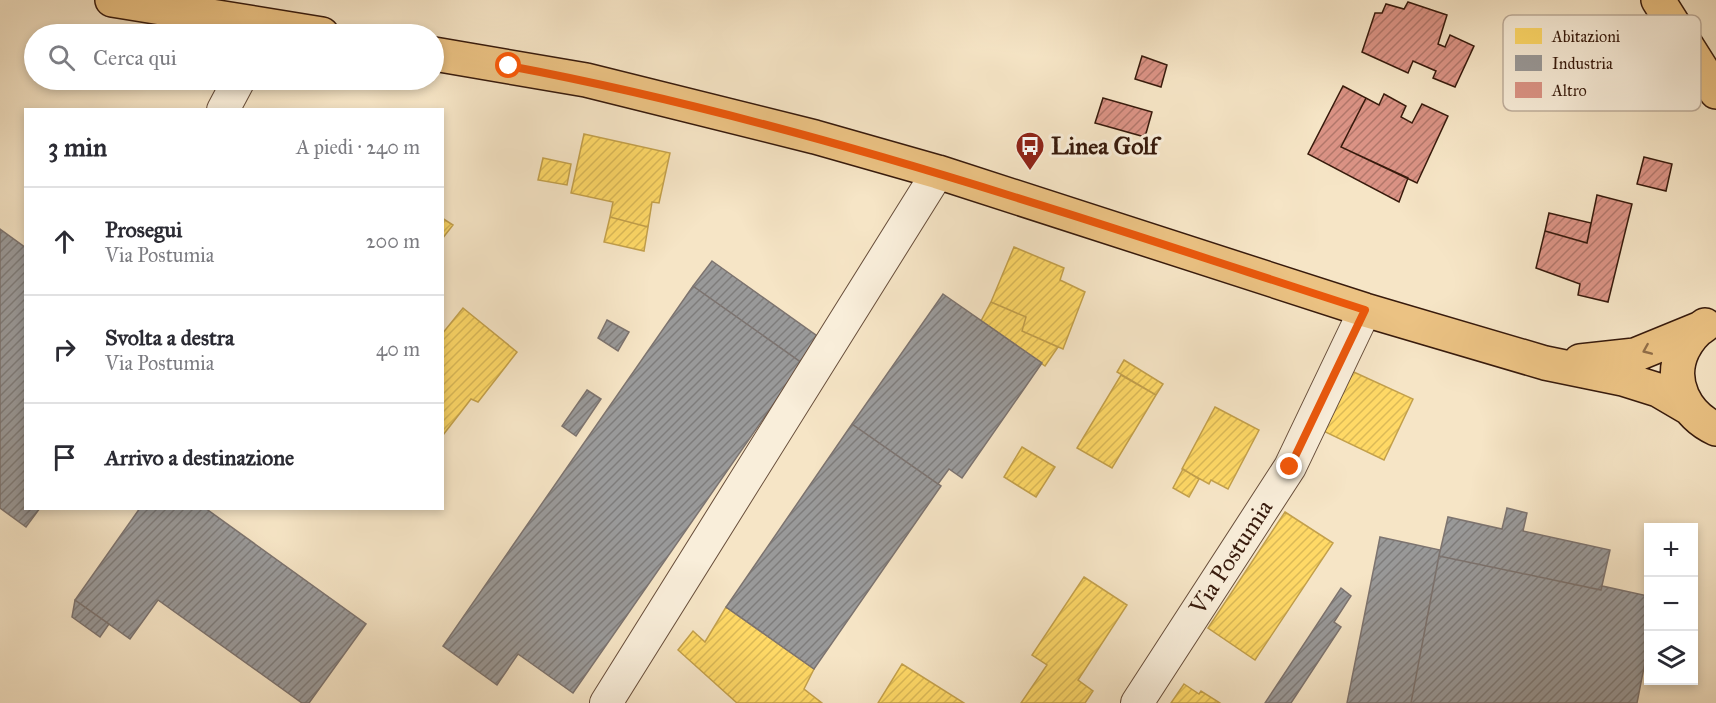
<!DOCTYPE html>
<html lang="it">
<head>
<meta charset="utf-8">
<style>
	body { margin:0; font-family:"IM FELL Great Primer",serif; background:#f7f7f7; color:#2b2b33 }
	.controls { position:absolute; right:18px; bottom:18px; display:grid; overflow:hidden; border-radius:0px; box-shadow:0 3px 9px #0003 }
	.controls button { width:54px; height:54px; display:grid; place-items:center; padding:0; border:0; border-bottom:2px solid #e1e1e2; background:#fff; color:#2b2b33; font:30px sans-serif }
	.stop { position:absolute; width:18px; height:18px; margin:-14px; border:4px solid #ea580c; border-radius:50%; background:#fff }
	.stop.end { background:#ea580c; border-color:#fff; box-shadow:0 2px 6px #0008 }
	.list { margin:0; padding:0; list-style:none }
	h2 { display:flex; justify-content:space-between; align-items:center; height:78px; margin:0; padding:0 24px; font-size:26px }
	h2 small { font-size:20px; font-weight:400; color:#7c7c81 }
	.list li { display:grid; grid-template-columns:39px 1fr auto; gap:18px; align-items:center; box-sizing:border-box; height:108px; padding:0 24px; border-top:2px solid #e1e1e2 }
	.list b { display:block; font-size:22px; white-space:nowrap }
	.list p { margin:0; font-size:20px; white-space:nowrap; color:#7c7c81 }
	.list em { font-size:20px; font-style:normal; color:#7c7c81 }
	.icon { flex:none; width:33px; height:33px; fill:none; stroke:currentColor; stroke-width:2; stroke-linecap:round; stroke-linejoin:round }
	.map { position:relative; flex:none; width:1716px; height:703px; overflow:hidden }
	.search { position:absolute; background:#fff; box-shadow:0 3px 9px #0003; left:24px; top:24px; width:420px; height:66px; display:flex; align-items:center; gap:15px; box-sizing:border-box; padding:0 21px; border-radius:33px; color:#7c7c81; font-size:22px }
	.panel { position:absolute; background:#fff; box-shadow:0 3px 9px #0003; left:24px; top:108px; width:420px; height:402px; border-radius:0px }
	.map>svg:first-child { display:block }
	.homes { fill:url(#homes-hatch); stroke:#c3a04b; stroke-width:1.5 }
	.industry { fill:url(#industry-hatch); stroke:#7c736f; stroke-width:1.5 }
	.building { fill:url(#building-hatch); stroke:#371a0c; stroke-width:1.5 }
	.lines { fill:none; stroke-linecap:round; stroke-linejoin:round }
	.minor-casing { stroke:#674d3a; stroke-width:34 }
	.major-casing { stroke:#371a0c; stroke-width:36 }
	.highway-casing { stroke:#371a0c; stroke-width:36 }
	.minor { stroke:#f9eeda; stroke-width:32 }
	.major { stroke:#ebc283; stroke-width:33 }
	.highway { stroke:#ebc283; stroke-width:33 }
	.oneway { stroke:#916e48 }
	.route { stroke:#ea580c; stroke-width:8 }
	.labels { text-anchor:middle; stroke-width:6; stroke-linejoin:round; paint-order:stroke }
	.poi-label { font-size:24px; font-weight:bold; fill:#371a0c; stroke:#f9eeda; text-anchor:start }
	.street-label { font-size:24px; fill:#371a0c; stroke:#f9eeda }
	.key { fill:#f9eeda; stroke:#bfae9c; stroke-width:1.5 }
	.key-label { font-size:16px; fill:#371a0c }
</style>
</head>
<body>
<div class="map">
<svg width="1716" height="703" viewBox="0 0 1716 703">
	<defs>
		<pattern id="homes-hatch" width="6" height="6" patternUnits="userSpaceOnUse" patternTransform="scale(1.5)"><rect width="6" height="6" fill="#ffd966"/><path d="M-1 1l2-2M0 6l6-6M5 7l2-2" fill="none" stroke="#dbba57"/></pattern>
		<pattern id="industry-hatch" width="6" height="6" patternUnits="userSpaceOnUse" patternTransform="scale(1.5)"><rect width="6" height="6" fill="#999"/><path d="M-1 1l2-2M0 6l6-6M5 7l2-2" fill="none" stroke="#7e7c7b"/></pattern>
		<pattern id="building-hatch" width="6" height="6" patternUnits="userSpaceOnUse" patternTransform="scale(1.5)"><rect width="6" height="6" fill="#db9385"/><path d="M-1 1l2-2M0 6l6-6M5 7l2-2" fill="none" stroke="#b2776b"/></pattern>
	</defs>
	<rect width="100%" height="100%" fill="#f6e5c6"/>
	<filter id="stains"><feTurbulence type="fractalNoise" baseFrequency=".00333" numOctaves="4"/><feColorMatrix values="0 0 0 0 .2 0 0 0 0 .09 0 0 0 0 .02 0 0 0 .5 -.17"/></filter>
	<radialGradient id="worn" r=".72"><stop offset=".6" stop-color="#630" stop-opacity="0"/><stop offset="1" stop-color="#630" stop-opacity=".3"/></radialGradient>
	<path class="homes" d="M584 134 670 153 659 203 652 202 648 227 610 217 613 202 571 193Z
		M543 158 571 164 567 185 538 180Z
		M610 217 648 227 644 251 604 242Z
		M442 218 453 225 442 239Z
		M1014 247 1064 268 1060 280 1085 292 1063 349 1022 331 1026 317 991 302Z
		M991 302 1026 317 1022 331 1058 347 1045 366 981 321Z
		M463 308 517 352 478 402 471 399 443 435 442 334Z
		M1124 360 1163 384 1156 395 1117 372Z
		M1345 368 1413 399 1384 460 1317 428Z
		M1121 375 1156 395 1112 468 1077 448Z
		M1215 407 1259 430 1228 489 1211 480 1209 484 1182 469Z
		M1022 447 1055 467 1036 497 1004 477Z
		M1183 469 1199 479 1189 497 1173 488Z
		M1285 512 1333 543 1255 660 1208 628Z
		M1084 577 1127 605 1078 680 1093 691 1085 703H1021L1047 665 1032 655Z
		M726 607 814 669 804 689 822 703H737L678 650 693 631 705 642Z
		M902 664 964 703H878Z
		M1184 684 1199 694 1201 691 1220 703H1171Z"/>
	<path class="industry" d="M0 229 26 248V508H40L26 527 0 508Z
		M712 261 820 338 802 363 693 286Z
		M693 286 802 363 573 693 518 654 497 685 443 646Z
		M943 294 1042 363 962 478 949 469 938 484 852 424Z
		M607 320 629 332 618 351 598 338Z
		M587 390 601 399 576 436 562 426Z
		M852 424 941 486 814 669 726 607Z
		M140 508H205L366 624 309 703H302L158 600 130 639 75 600Z
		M1507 508 1527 513 1523 531 1610 550 1601 590 1439 556 1448 517 1502 529Z
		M1380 537 1440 550 1411 703H1347Z
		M1439 556 1601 590 1602 586 1648 596V647L1637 703H1411Z
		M1341 588 1351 596 1334 622 1341 627 1291 703H1265Z
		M75 600 109 624 100 637 72 617Z"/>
	<path class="building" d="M1408 2 1447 15 1438 44 1445 47 1450 35 1474 46 1455 87 1433 78 1436 71 1413 61 1408 73 1362 52 1375 13H1382L1386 4 1404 9Z
		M1142 56 1167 65 1161 87 1135 79Z
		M1343 86 1366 98 1341 147 1408 178 1399 202 1308 154Z
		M1384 94 1406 106 1401 117 1412 123 1422 104 1448 116 1417 183 1341 147 1366 98 1379 105Z
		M1103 98 1152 112 1145 137 1095 123Z
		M1644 157 1672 164 1666 191 1637 184Z
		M1597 195 1632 204 1608 302 1578 295 1580 284 1536 268 1545 231 1587 243Z
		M1549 213 1591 223 1587 243 1545 231Z"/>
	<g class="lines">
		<g class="minor-casing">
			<path id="minor" d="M223 110 239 80
				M606 703 938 172
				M1137 703 1290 467 1365 310"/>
		</g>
		<g class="major-casing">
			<path id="major" d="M112 0 322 34
				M434 54 586 80 815 137 938 172 1365 310 1545 363 1623 379 1658 390 1687 407
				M1705 325C1695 331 1688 340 1683 350 1668 382 1686 415 1716 429
				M1580 361 1635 355 1701 328"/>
		</g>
		<g class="highway-casing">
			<path id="highway" d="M1658 0 1716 92"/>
		</g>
		<use href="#minor" class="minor"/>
		<use href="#major" class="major"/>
		<use href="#highway" class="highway"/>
	</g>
	<defs><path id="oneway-chevron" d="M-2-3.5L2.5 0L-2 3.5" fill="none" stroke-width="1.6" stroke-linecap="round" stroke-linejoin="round" transform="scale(1.5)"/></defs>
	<use class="oneway" href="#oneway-chevron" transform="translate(1647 350) rotate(157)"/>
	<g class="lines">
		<path class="route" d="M509 66C802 121 1083 219 1365 310L1290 467"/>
	</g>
	<defs>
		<g id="bus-pin" transform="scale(1.5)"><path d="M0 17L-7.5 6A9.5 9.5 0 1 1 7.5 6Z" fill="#8f2418" stroke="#f9eeda"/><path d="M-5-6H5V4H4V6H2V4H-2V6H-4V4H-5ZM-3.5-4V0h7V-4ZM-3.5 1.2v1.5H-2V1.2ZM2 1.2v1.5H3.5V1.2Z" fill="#fff"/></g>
	</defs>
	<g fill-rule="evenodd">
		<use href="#bus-pin" x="1030" y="146"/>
	</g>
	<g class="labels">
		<g class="poi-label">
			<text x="1051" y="154">Linea Golf</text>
		</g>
		<g class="street-label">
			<text transform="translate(1231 557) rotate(-57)" y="8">Via Postumia</text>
		</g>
	</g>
	<rect x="1503" y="15" width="198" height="96" rx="9" class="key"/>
	<rect x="1515" y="28" width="27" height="16" fill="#ffd966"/>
	<rect x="1515" y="55" width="27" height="16" fill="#999"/>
	<rect x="1515" y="82" width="27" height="16" fill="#db9385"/>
	<g class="key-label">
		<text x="1552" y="42">Abitazioni</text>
		<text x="1552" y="69">Industria</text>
		<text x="1552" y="96">Altro</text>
	</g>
	<rect width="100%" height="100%" filter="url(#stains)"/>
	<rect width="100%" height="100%" fill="url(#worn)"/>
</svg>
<div class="controls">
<button>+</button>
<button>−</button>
<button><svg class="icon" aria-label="layers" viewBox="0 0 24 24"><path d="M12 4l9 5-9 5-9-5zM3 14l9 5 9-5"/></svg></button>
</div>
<div class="stop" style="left:509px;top:66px"></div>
<div class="stop end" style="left:1290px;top:467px"></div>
<div class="search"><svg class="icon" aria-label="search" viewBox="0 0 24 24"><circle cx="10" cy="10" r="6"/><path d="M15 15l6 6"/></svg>Cerca qui</div>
<section class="panel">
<h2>3 min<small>A piedi · 240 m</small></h2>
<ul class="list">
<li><svg class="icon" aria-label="ahead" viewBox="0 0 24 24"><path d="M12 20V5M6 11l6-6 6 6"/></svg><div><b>Prosegui</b><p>Via Postumia</p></div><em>200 m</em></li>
<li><svg class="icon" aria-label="right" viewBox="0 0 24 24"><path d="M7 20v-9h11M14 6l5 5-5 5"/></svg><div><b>Svolta a destra</b><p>Via Postumia</p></div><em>40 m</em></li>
<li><svg class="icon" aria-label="arrive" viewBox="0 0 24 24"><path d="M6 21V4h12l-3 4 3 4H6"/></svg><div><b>Arrivo a destinazione</b></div></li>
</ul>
</section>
</div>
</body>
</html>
